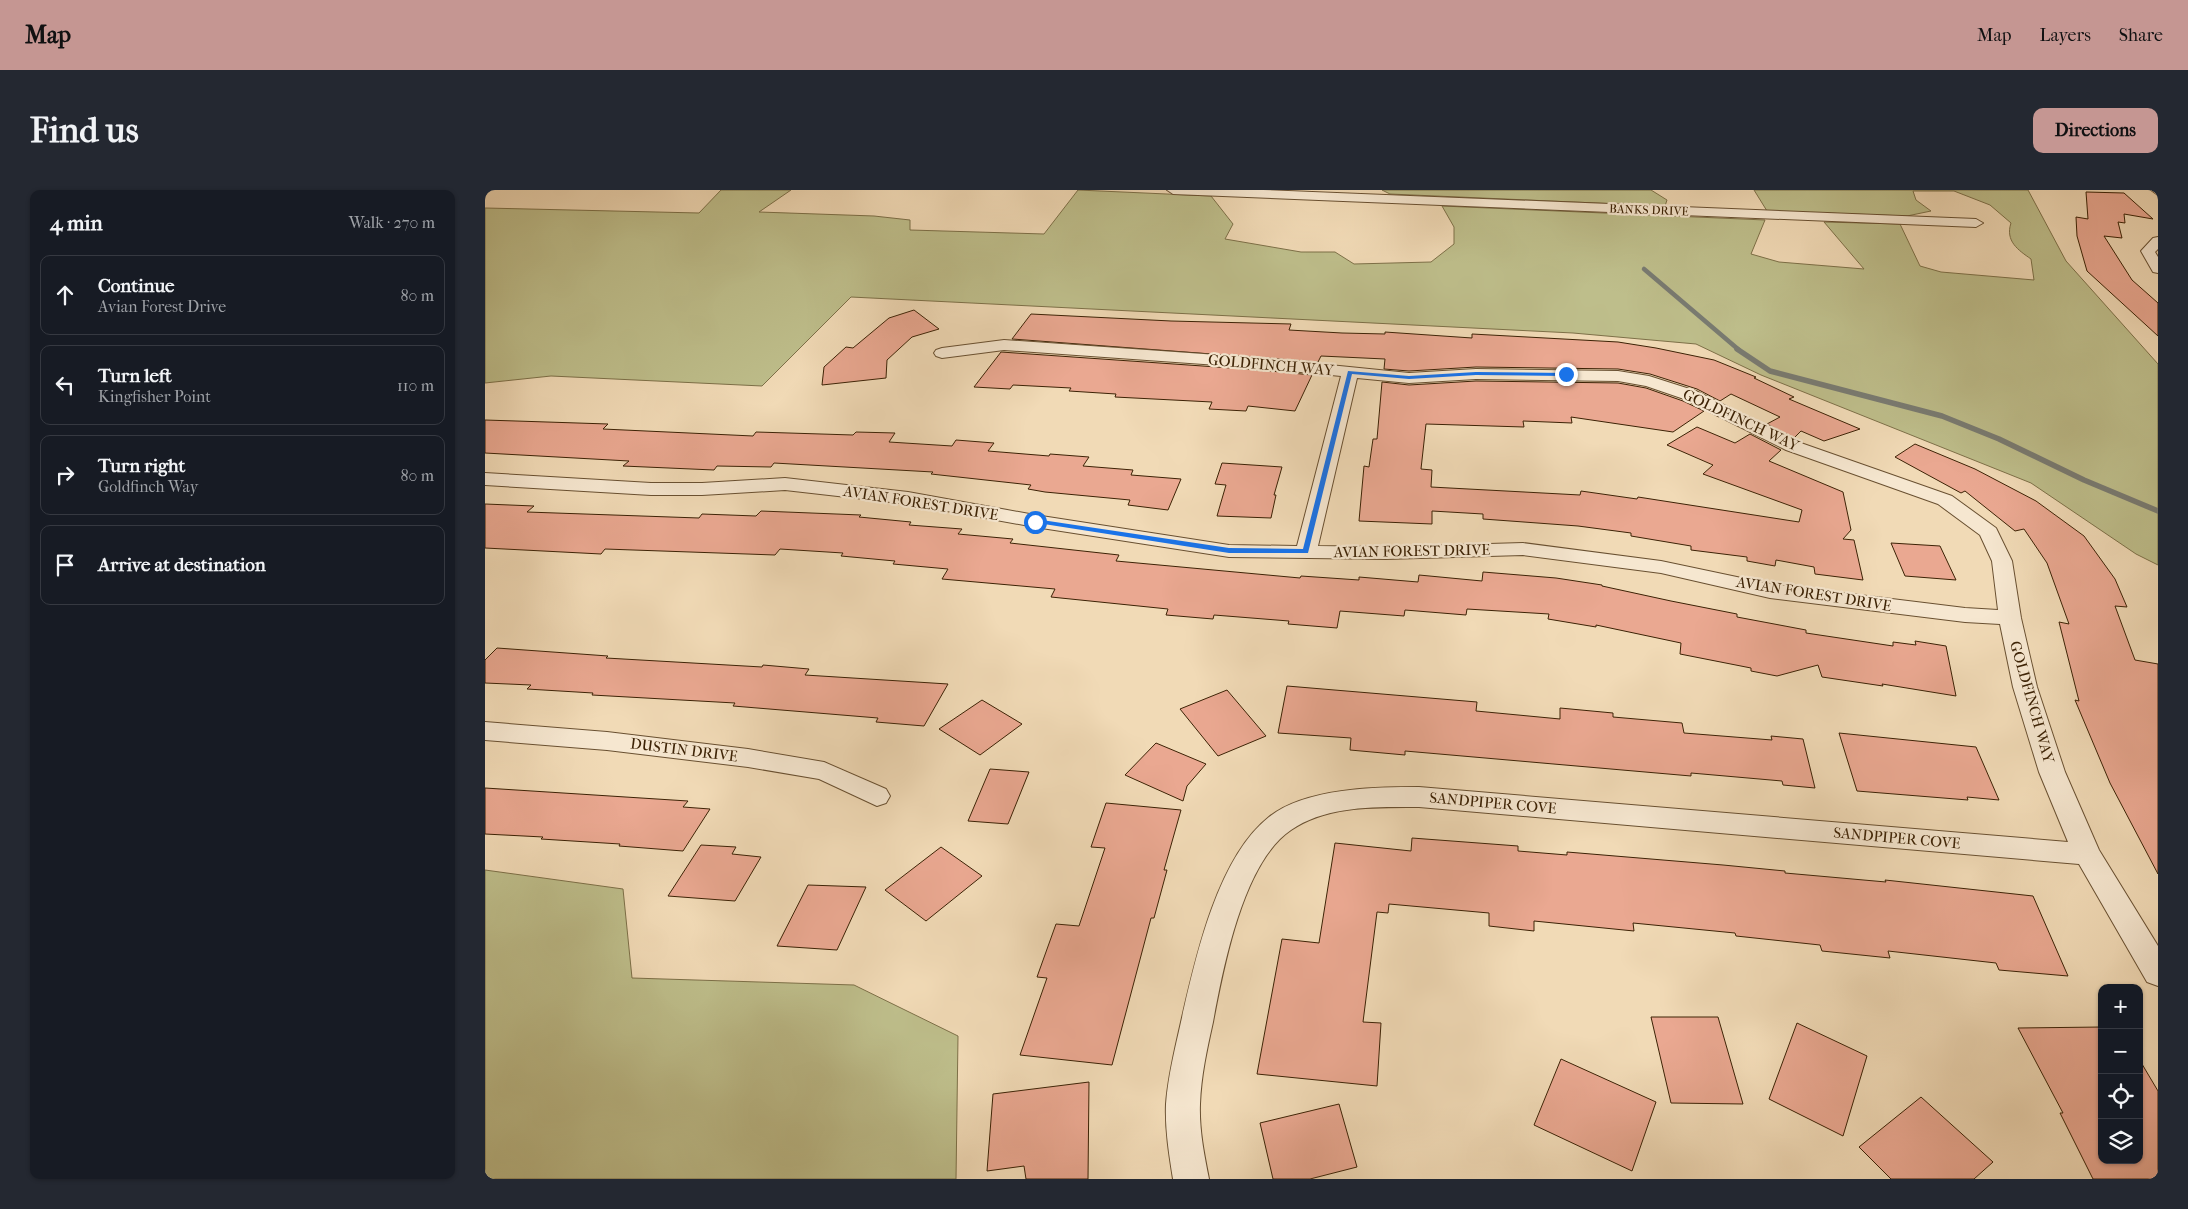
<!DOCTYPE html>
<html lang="en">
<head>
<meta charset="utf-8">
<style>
	body { margin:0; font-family:"IM FELL French Canon",serif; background:#242831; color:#f1f3f6 }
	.controls { position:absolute; right:15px; bottom:15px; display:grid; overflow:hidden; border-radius:10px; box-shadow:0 1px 4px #0004 }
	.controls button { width:45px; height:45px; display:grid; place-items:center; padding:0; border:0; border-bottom:1px solid #363941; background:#171b24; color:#f1f3f6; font:25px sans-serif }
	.stop { position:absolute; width:15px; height:15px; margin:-11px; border:4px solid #1a73e8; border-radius:50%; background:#fff }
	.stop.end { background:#1a73e8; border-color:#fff; box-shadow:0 1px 5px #0008 }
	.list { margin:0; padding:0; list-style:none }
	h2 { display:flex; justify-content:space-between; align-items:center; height:65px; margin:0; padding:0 20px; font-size:21px }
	h2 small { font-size:16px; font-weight:400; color:#9ea1a6 }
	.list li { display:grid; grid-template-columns:32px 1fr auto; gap:15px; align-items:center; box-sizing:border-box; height:80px; margin:0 10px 10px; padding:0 10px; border:1px solid #363941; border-radius:10px }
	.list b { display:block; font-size:19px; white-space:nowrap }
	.list p { margin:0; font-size:16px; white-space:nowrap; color:#9ea1a6 }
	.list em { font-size:16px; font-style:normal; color:#9ea1a6 }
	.icon { flex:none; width:28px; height:28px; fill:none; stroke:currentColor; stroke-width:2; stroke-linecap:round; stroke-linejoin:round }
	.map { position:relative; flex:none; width:1673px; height:989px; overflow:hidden; border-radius:10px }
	header { display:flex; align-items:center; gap:30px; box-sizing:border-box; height:70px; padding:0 25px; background:#c59692; color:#111 }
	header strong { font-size:24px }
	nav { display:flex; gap:28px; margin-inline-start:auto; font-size:18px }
	.intro { display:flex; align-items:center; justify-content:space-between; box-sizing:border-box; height:120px; padding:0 30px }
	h1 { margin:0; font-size:35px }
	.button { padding:12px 22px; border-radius:10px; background:#c59692; color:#111; font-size:18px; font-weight:700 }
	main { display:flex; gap:30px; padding:0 30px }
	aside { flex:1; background:#171b24; border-radius:10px; box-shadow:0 1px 4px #0004 }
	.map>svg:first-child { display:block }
	.green { fill:#bebe8b; stroke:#7d7048 }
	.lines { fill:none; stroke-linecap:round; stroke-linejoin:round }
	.stream-far1 { stroke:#797b72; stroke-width:4.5 }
	.stream { stroke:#797b72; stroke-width:5.5 }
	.building { fill:#eaa891; stroke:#3c2205 }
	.street-casing { stroke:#695031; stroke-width:2 }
	.street { fill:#f6e7d0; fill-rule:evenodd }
	.route { fill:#1a73e8 }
	.labels { text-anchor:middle; stroke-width:4.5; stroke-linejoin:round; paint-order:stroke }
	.far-street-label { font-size:12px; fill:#3c2205; stroke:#f6e7d0 }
	.street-label { font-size:15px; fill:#3c2205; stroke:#f6e7d0 }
</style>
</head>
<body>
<header>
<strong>Map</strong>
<nav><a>Map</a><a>Layers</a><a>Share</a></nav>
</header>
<div class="intro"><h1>Find us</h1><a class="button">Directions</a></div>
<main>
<aside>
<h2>4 min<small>Walk · 270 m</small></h2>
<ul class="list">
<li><svg class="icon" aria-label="ahead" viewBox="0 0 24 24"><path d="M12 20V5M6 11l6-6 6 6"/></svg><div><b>Continue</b><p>Avian Forest Drive</p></div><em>80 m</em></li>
<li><svg class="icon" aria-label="left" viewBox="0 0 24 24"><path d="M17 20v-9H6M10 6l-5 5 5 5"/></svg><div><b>Turn left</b><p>Kingfisher Point</p></div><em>110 m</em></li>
<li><svg class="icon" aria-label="right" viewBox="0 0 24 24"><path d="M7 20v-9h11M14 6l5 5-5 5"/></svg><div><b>Turn right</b><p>Goldfinch Way</p></div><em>80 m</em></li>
<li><svg class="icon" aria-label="arrive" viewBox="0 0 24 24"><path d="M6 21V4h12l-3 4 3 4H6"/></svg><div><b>Arrive at destination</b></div></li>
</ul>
</aside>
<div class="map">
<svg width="1673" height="989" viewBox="0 0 1673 989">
	<rect width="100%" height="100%" fill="#f1dab6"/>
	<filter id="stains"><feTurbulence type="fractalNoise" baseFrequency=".004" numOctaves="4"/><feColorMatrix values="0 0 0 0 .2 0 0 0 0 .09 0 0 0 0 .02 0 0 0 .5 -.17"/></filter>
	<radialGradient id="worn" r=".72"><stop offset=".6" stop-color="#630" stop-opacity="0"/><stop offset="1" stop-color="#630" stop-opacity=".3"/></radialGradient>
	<path class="green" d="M236 0H306L274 22 389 26 425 30V40L559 44 593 0 726 6 748 34 740 49 816 62H850L869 74 946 72 969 54V37L957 16 1280 30 1266 64 1294 72 1379 79 1339 32 1415 34 1435 76 1456 82 1549 90 1546 69C1533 60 1520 51 1526 33L1505 15 1469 1H1428L1431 10 1446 21 1422 26 1282 21 1269 0H1543L1581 71 1673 174V375L1651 364 1546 293 1276 185 1211 154 1088 143 366 107 277 196 66 186 0 193V18L214 23Z
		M897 0H1166L1182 10 1180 16 905 4Z
		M0 680 138 699 147 788 369 795 473 846 471 989H0Z"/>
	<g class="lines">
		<path class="stream-far1" d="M1159 79 1254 160"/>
		<path class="stream" d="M1252 159 1285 181 1457 226 1514 249 1599 290 1673 321"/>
	</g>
	<path class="building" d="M1601 2 1639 3 1668 29 1639 24 1640 33 1633 32 1637 48 1619 46 1647 90 1673 113V146L1602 81 1592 46 1591 27 1603 29Z
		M429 120 454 139 427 147 402 170 401 188 337 195 339 177 361 157 368 158 404 128Z
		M546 124 686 131 806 134 804 140 857 143 900 144V142L987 148V144L1133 152 1171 158 1229 170 1271 187 1269 188 1309 207 1304 209 1375 239 1339 251 1316 241 1309 248 1282 234 1295 227 1246 204 1235 211 1212 199 1165 184 1133 179 991 177 924 181 899 179 900 169 836 166 833 172 527 149Z
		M516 162 775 180 827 185 810 221 763 216 761 221 724 219 727 212 630 207 631 204 584 201 586 198 528 195 525 199 489 197Z
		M991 191 1133 193 1161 198 1198 211 1219 221 1188 242 1086 227 1087 233 1038 231 1039 237 941 234 936 279 947 280 946 297 1095 305 1096 301 1152 309 1153 307 1314 332 1317 320 1218 284 1228 275 1182 255 1212 237 1250 253 1265 244 1296 260 1284 271 1358 302 1366 340 1358 349 1369 350 1378 390 1330 384 1329 377 1291 370 1290 376 1262 371V367L1206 360V356L1146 346V343L1093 336 998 329V324L947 321V334L874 331 879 276 884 277 888 249H892L897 192 924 195Z
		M0 230 123 234 118 239 268 246 271 242 368 245 371 242 410 243 404 252 467 256 471 250 509 253 503 261 564 266 565 264 604 267 598 276 648 280 646 285 696 289 683 320 643 315 645 310 560 302 543 299 546 295 446 284 448 282 289 273 286 277 232 276 229 280 138 276 144 271 0 263Z
		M1430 254 1490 279 1551 311 1599 346 1630 389 1642 417 1630 416 1650 470 1673 474V684L1625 593 1590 510 1594 511 1574 432 1584 434 1562 373 1539 339 1530 341 1480 301 1476 303 1410 267Z
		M737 273 797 277 789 305H791L786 328 732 326 741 295 730 294Z
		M0 314 49 316 42 322 214 328 217 324 271 326 276 321 376 325 374 327 426 332 424 335 477 339 473 344 528 349 525 353 634 365 631 371 815 388 816 386 874 390V387L933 392 934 385 997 391 998 382 1071 388 1117 395V396L1186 411 1252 424V427L1321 440V443L1408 456V452L1431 455 1430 451 1461 456 1471 506 1397 494 1398 496 1337 487 1333 475 1292 486 1266 481V478L1195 464 1196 453 1111 435V437L1063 429 1064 424 982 419 981 425 920 420 919 426 855 421 852 438 803 434 804 431 729 425 728 429 681 425 683 419 566 407 570 399 457 389 463 379 408 374 410 371 356 366 358 363 295 359 290 365 120 359 116 364 0 358Z
		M1406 353 1455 356 1471 390 1420 386Z
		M12 458 123 466 121 468 277 477 278 475 324 479 320 485 463 494 439 536 391 532 393 528 248 516 250 513 107 505 108 503 42 499 46 495 0 493V470Z
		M802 496 992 512 991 521 1075 529V518L1128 523V527L1197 533 1199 543 1287 550 1286 546 1318 549 1330 598 1298 595 1297 591 1206 583V586L920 561V565L865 560 866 548 793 543Z
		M742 500 781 546 733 566 695 519Z
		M497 510 537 534 495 565 454 539Z
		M1354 543 1491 557 1514 610 1482 607 1483 610 1372 601Z
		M671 553 721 574 702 596 698 611 640 585Z
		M505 579 544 582 523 634 483 631Z
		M0 598 203 611 198 617 225 619 198 661 134 656 135 654 56 649 58 647 0 644Z
		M621 613 696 620 679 680H682L669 728H666L627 875 535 865 562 788 552 787 571 734 594 736 620 658 606 657Z
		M927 648 1033 656V661L1082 665V662L1238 675 1300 681V683L1401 692 1400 690 1548 706 1583 786 1514 780 1511 773 1403 761 1405 768 1337 761 1335 755 1251 746 1250 743 1148 733 1149 741 1049 731V741L1004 736V723L904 714 903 723 892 722 878 832 896 833 892 896 772 884 797 749 834 753 850 653 926 661Z
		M216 655 251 657 247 664 276 667 250 711 183 706Z
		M456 657 497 686 441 731 400 700Z
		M323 695 381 697 352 760 292 756Z
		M1166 827H1233L1258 914 1186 913Z
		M1312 833 1382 866 1358 946 1284 909Z
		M1617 837V970H1654V869L1673 901V989H1608L1575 923H1578L1533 838Z
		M1076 869 1171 912 1147 981 1049 935Z
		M604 892 603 989H541L539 976 502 981 508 904Z
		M1436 907 1508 972 1489 989H1406L1374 957Z
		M854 914 872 977 825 989H788L775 933Z"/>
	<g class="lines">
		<g class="street-casing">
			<path id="street" d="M682 0H778L1491 29 1498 33 1491 37 688 4Z
				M1666 0H1673V5Z
				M1673 47V59L1670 62 1673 67V83L1668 82 1656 61 1668 48Z
				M519 150 775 168 924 183 991 179 1133 181 1164 186 1211 201 1313 252 1467 306 1511 338 1527 371 1536 428 1552 497 1580 582 1614 660 1673 756V796L1662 792 1594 674 934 617C892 617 842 615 806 640 758 672 738 778 728 832 722 859 716 886 715 914 714 939 719 964 724 989H688C684 964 680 939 681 914 683 886 690 859 696 832 710 770 732 668 784 627 820 598 890 597 934 597L1583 652 1554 582 1528 497 1515 434 1480 432 1285 408 1176 383 1038 365 901 369 744 367 550 337 423 314 300 300 217 305H166L0 295V283L166 293H217L300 288 423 302 550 325 744 355 812 356 856 186 775 178 519 160 457 168 451 166 449 163 451 160 457 158ZM872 188 924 193 991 189 1133 191 1161 196 1199 209 1301 260 1453 314 1495 345 1507 371 1513 420 1480 418 1285 394 1176 371 1038 353 901 357 833 356Z
				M0 532 122 542 263 559 339 572 401 599 405 606 401 613 392 616 334 589 263 577 122 560 0 550Z"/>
		</g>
		<use href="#street" class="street"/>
	</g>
	<path class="route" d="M863 181 924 186 991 182 1081 183 1084 184 1081 186 991 185 924 189 867 184 823 363H744L546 332 550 329 744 358 818 359Z"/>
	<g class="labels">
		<g class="far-street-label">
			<text transform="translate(1164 20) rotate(2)" y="4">BANKS DRIVE</text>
		</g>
		<g class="street-label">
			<text transform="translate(786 175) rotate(5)" y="5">GOLDFINCH WAY</text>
			<text transform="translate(1256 230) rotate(25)" y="5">GOLDFINCH WAY</text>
			<text transform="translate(436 313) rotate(9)" y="5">AVIAN FOREST DRIVE</text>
			<text transform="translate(927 361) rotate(-1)" y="5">AVIAN FOREST DRIVE</text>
			<text transform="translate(1329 404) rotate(9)" y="5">AVIAN FOREST DRIVE</text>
			<text transform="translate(1547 512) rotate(74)" y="5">GOLDFINCH WAY</text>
			<text transform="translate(199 560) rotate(7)" y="5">DUSTIN DRIVE</text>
			<text transform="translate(1008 613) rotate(5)" y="5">SANDPIPER COVE</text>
			<text transform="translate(1412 648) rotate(5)" y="5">SANDPIPER COVE</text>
		</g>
	</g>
	<rect width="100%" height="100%" filter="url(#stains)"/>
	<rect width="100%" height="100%" fill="url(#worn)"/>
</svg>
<div class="controls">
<button>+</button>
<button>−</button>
<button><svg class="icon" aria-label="locate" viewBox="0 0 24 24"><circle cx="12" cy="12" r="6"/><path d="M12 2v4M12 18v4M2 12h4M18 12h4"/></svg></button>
<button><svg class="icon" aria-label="layers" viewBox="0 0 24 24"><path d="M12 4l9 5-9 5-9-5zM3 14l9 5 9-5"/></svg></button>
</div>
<div class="stop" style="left:550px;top:332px"></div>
<div class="stop end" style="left:1081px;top:184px"></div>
</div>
</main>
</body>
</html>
